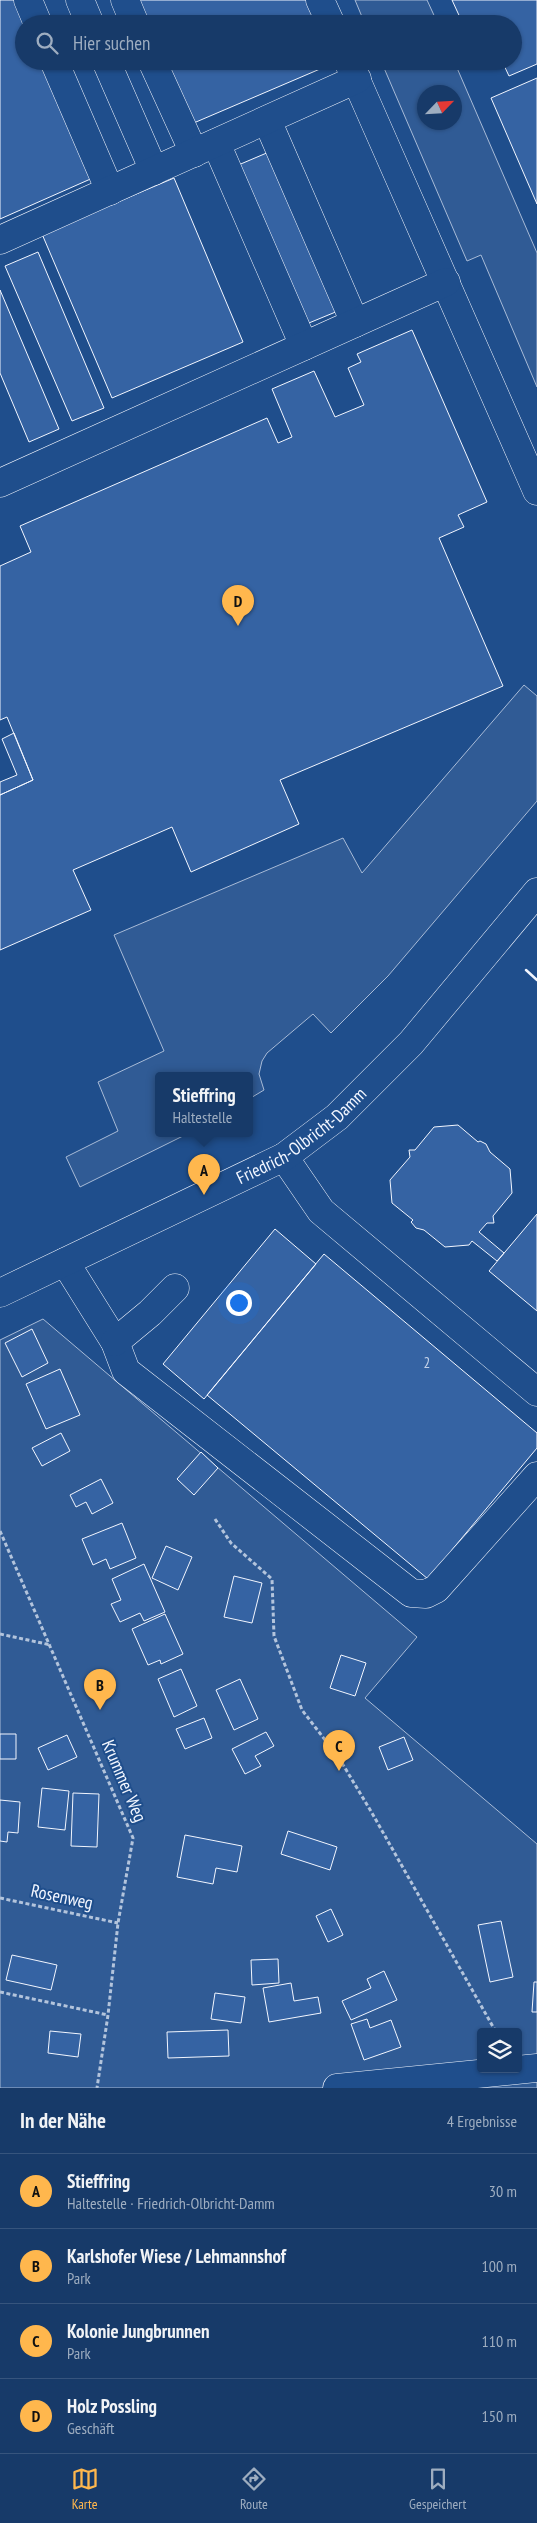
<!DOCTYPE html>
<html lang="de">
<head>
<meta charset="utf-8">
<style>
	body { margin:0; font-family:"PT Sans Narrow",sans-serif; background:#244571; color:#f1f3f6 }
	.controls { position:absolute; right:15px; bottom:15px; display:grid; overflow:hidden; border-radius:5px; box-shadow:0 1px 4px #0004 }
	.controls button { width:45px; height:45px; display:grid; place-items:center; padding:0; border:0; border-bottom:1px solid #36547d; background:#173a69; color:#f1f3f6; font:25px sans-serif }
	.compass { position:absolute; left:417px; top:85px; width:45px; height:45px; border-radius:50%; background:#173a69; box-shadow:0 1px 4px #0004; rotate:65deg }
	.you { position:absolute; left:238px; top:1302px; width:18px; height:18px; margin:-12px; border:4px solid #fff; border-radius:50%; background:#1a73e8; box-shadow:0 0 0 8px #1a73e833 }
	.badge { display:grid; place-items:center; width:32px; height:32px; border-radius:50%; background:#ffb74d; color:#111; font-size:16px; font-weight:700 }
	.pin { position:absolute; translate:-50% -41px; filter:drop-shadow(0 1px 2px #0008) }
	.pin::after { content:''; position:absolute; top:26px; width:18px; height:15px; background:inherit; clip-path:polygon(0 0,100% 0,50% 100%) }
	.popup { position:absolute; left:155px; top:1072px; width:98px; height:65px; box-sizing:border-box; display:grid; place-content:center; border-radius:5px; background:#173a69; filter:drop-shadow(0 1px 4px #0005); font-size:16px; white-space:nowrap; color:#9eadc0 }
	.popup b { font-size:19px; color:#f1f3f6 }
	.popup::after { content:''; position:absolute; left:50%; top:100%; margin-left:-10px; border:10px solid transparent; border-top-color:#173a69 }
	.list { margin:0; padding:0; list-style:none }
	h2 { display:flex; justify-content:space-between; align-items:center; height:65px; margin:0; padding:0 20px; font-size:21px }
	h2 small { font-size:16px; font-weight:400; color:#9eadc0 }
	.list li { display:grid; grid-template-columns:32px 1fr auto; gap:15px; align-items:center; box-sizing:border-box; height:75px; padding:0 20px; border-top:1px solid #36547d }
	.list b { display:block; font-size:19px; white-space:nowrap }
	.list p { margin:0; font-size:16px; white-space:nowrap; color:#9eadc0 }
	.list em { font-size:16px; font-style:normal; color:#9eadc0 }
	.icon { flex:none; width:28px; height:28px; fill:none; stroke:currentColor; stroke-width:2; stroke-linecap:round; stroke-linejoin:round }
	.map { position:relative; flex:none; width:537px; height:2088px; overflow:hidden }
	.search { position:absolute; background:#173a69; box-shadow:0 1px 4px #0004; left:15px; right:15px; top:15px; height:55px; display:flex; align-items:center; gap:12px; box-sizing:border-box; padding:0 18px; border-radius:28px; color:#9eadc0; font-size:19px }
	.sheet { height:365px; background:#173a69 }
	nav { display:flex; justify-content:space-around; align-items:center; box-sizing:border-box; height:70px; border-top:1px solid #36547d; background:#173a69; font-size:14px; color:#9eadc0 }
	nav a { display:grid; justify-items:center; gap:2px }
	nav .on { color:#ffb74d }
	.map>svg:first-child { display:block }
	.built { fill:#305b95; stroke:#a8bbd7; fill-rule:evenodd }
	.building { fill:#3563a3; stroke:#f2f6ff }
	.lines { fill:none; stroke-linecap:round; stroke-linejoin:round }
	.minor-casing { stroke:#f2f6ff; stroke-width:29 }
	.path { stroke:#b3c4dc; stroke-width:3; stroke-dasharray:4 2.5; stroke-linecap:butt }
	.minor { stroke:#1f4e8c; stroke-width:28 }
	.wall { stroke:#f2f6ff; stroke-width:2.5 }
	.labels { text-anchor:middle; stroke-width:4; stroke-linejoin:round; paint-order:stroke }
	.number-label { font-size:15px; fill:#c3d1e8 }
	.street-label { font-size:18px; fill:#f2f6ff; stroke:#1f4e8c }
</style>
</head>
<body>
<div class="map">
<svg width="537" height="2088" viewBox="0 0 537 2088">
	<rect width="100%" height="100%" fill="#1f4e8c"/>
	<path class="built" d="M355 0H427L438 24H365Z
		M381 61H454L537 253V387L481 255 467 261ZM424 92H454V122H424Z
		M524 685 537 696V801L388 976 331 1033 313 1014 267 1053 262 1061 259 1074 264 1090 249 1099V1076H159V1134H187L80 1187 66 1157 118 1131 98 1082 164 1051 114 935 343 838 362 873Z
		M43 1319 417 1637 365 1698 537 1844V2088H0V1340ZM481 2032H518V2069H481Z"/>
	<path class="building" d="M0 0H17L24 24V61H44L95 177 0 219Z
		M136 0H307L317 24H146Z
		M452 0H537V64L509 76 502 61H513V24H463Z
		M162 61H333L334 63 189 125Z
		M537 78V204L491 98Z
		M269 152 338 311 304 325 236 166Z
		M174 178 243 342 112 398 42 234Z
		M38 252 104 408 72 421 5 266Z
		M0 290 59 429 29 442 0 373Z
		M412 330 487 502 458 515 464 527 439 538 503 686 280 780 299 824 191 872 172 827 73 870 91 910 0 950V795L33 780 7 717 0 720V566L31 552 20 526 267 418 278 443 292 437 272 389 314 371 335 417 364 405 348 368 361 362 357 354Z
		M14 733 33 780 0 795V782L17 775 2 739Z
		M458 1125 478 1142 480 1141 486 1144 490 1152 510 1169 512 1193 493 1216 494 1223H487L479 1232 504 1253 497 1261 472 1241 469 1245 445 1247 424 1230 416 1228 411 1222 413 1220 392 1203 390 1180 410 1157 409 1150H415L434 1127Z
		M537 1214V1311L489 1271Z
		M275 1229 316 1264 204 1399 163 1364Z
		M324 1254 537 1433V1448L451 1551 456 1556 428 1579 207 1395Z
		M32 1329 48 1363 22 1377 5 1343Z
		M60 1369 80 1415 46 1429 26 1384Z
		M61 1433 70 1451 42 1466 32 1448Z
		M201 1452 218 1468 194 1495 177 1479Z
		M101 1479 113 1503 92 1514 86 1502 76 1507 70 1495Z
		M122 1523 136 1558 110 1569 106 1559 93 1565 82 1539Z
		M166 1546 192 1557 178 1590 152 1578Z
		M144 1564 165 1612 144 1621 140 1613 120 1622 111 1604 121 1600 112 1579Z
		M234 1576 262 1583 252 1623 224 1617Z
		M165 1614 183 1654 161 1664 160 1660 148 1665 132 1629Z
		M341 1655 366 1663 355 1696 330 1688Z
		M181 1669 197 1706 174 1717 158 1679Z
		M240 1679 258 1719 234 1730 216 1690Z
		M204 1718 212 1738 185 1749 176 1729Z
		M266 1732 274 1746 255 1756 261 1766 245 1774 232 1749Z
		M0 1734H16V1759H0Z
		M67 1735 77 1757 48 1770 38 1748Z
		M404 1737 413 1760 388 1770 379 1747Z
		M42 1788 69 1791 65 1830 38 1827Z
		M73 1793 99 1794 97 1847 71 1846Z
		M0 1800 20 1802 18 1833 8 1832 7 1842 0 1841Z
		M288 1831 337 1847 330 1870 281 1854Z
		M185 1835 242 1846 237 1872 216 1868 213 1884 177 1877Z
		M331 1909 343 1935 328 1942 316 1916Z
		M501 1921 513 1977 490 1982 478 1925Z
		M12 1955 57 1965 51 1990 6 1980Z
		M278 1959 279 1983 252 1985 251 1960Z
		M384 1971 397 2000 351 2020 342 2001 371 1988 367 1979Z
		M534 1982H537V2012H532Z
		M291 1983 294 2001 318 1997 321 2013 269 2022 263 1988Z
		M215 1993 245 1997 241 2023 211 2019Z
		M367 2019 370 2028 391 2020 401 2047 364 2060 351 2024Z
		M228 2030 229 2056 168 2058 167 2032Z
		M50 2031 81 2034 78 2057 48 2053Z"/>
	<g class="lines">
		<g class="minor-casing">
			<g id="minor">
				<path d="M28 0 38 24"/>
				<path d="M80 0 90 24"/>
				<path d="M125 0 135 24"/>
				<path d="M320 0 331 24"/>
				<path d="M54 61 110 191"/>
				<path d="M106 61 154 171"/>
				<path d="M152 61 194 153"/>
				<path d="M348 61 537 491"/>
				<path d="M267 120 355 323"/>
				<path d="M216 143 304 346"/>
				<path d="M0 240 357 79"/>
				<path d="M0 483 446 282"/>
				<path d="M284 1157 321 1211 537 1392"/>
				<path d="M65 1262 115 1342 126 1371 411 1593 426 1594 436 1589 537 1476"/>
				<path id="s1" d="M0 1293 284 1157 337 1117 411 1043 537 892"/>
				<path d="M115 1342 150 1313 175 1288"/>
				<path d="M337 2088 537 2068"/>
			</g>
		</g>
		<path class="path" d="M215 1519 231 1543 272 1579 274 1636 302 1710 339 1758 372 1813 496 2032
			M0 1531 133 1838 118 1923 108 2015 97 2088
			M0 1634 51 1645
			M0 1898 118 1923
			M0 1992 108 2015"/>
		<use href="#minor" class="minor"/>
		<path class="wall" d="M526 970 537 980"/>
	</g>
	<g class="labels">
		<g class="number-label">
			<text x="427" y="1368">2</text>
		</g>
		<g class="street-label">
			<text dy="6" stroke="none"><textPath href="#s1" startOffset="341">Friedrich-Olbricht-Damm</textPath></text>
			<text transform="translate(124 1781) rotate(67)" y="6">Krummer Weg</text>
			<text transform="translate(62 1897) rotate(12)" y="6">Rosenweg</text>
		</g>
	</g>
</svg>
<div class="controls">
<button><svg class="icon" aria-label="layers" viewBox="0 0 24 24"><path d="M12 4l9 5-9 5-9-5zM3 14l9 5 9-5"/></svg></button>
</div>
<svg class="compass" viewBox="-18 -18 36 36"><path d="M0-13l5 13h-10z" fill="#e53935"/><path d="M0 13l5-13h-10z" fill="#9eadc0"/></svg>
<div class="you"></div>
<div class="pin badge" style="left:204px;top:1195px">A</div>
<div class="popup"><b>Stieffring</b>Haltestelle</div>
<div class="pin badge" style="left:100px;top:1710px">B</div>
<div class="pin badge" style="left:339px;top:1771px">C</div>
<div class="pin badge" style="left:238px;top:626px">D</div>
<div class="search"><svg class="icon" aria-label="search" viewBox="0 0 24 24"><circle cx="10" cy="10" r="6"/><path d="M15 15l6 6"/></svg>Hier suchen</div>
</div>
<section class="sheet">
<h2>In der Nähe<small>4 Ergebnisse</small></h2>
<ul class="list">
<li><span class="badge">A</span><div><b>Stieffring</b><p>Haltestelle · Friedrich-Olbricht-Damm</p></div><em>30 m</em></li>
<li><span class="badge">B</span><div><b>Karlshofer Wiese / Lehmannshof</b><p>Park</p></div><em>100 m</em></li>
<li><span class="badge">C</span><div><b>Kolonie Jungbrunnen</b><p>Park</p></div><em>110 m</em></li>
<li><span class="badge">D</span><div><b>Holz Possling</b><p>Geschäft</p></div><em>150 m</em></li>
</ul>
</section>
<nav>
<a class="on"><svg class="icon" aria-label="map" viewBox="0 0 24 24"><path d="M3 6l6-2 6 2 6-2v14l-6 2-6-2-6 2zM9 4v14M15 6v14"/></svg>Karte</a>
<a><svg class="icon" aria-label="directions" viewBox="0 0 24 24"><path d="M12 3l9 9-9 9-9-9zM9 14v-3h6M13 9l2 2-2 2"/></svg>Route</a>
<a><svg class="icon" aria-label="saved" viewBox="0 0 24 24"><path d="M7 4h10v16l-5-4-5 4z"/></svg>Gespeichert</a>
</nav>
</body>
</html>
